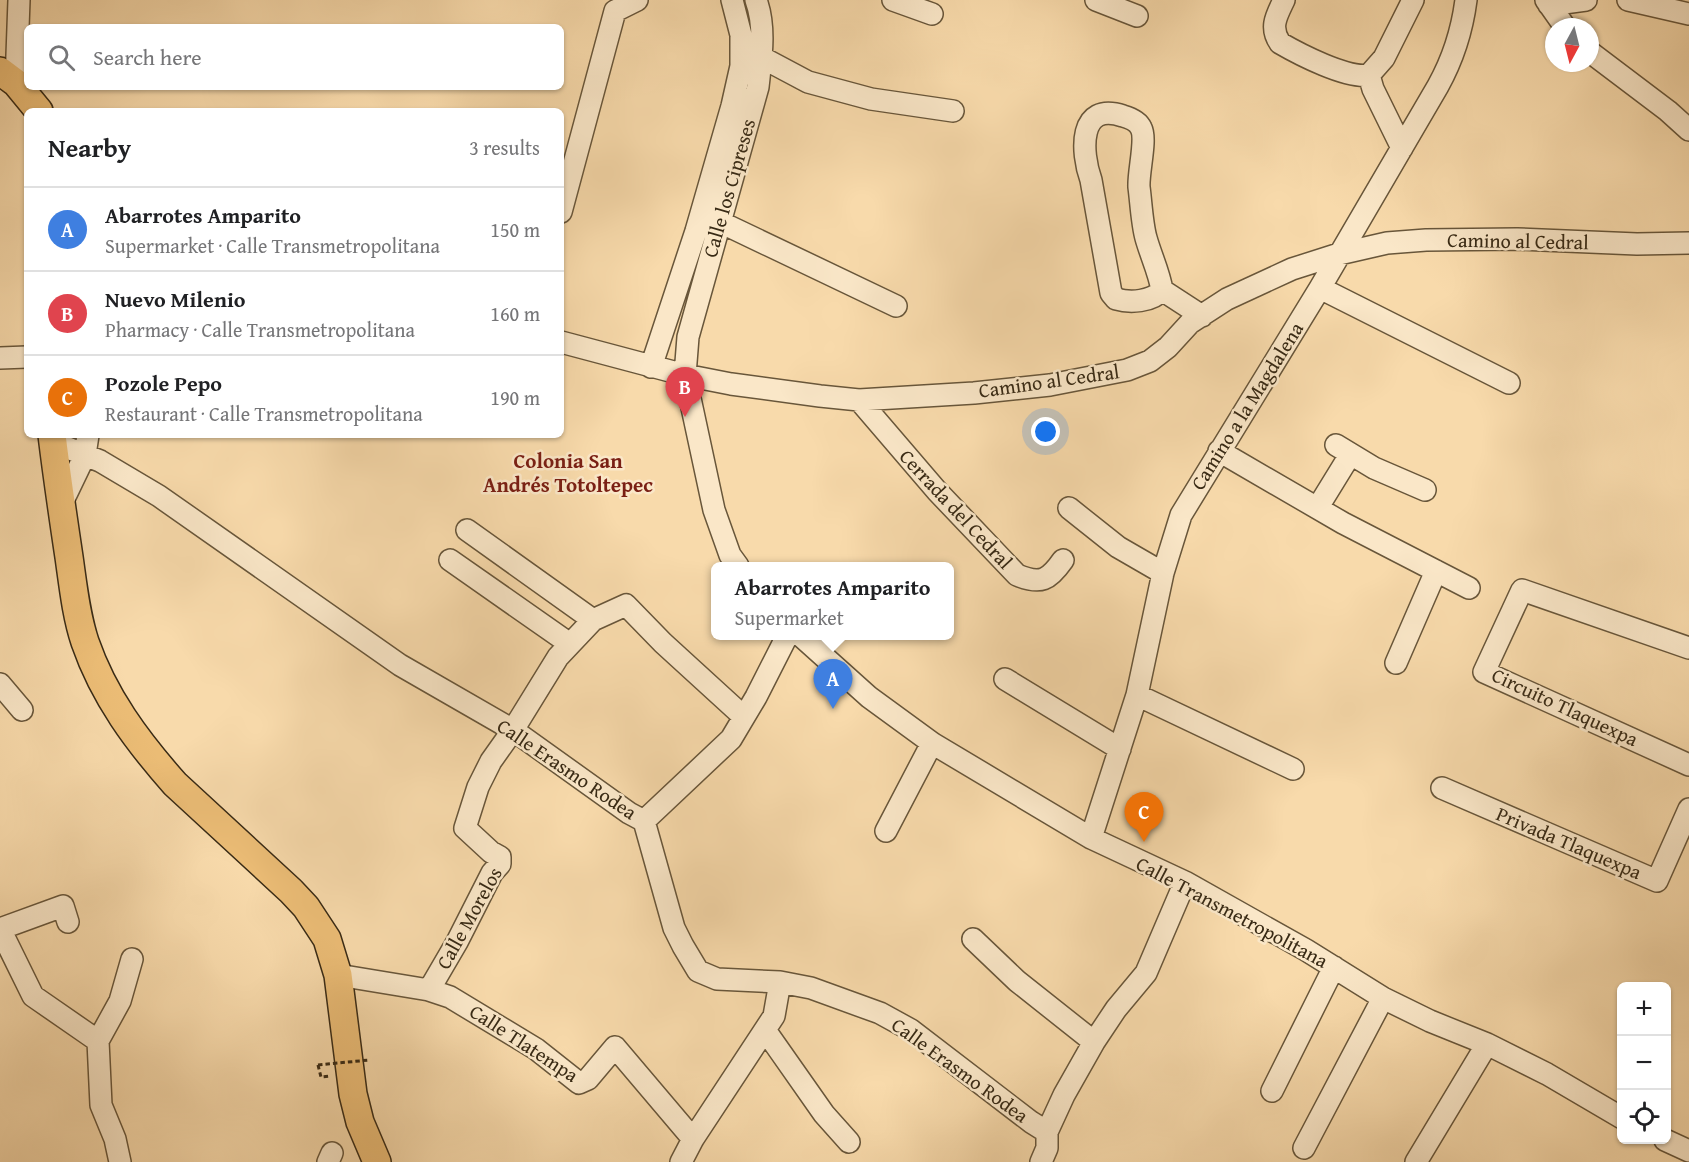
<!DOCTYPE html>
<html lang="en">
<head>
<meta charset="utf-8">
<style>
	body { margin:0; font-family:"Gentium Book Plus",serif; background:#f6f6f6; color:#202124 }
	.controls { position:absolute; right:18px; bottom:18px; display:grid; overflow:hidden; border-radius:9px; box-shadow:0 2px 4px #0004 }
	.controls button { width:54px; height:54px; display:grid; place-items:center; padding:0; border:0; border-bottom:2px solid #e0e0e0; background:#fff; color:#202124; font:30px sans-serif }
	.compass { position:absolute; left:1545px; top:18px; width:54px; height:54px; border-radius:50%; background:#fff; box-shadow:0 2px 4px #0004; rotate:187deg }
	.you { position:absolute; left:1046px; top:432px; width:21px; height:21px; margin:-15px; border:4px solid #fff; border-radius:50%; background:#1a73e8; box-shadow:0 0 0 9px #1a73e833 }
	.badge { display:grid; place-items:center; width:39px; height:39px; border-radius:50%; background:#2563eb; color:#fff; font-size:20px; font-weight:700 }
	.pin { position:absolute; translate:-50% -50px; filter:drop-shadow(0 2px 3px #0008) }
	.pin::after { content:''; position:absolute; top:32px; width:21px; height:18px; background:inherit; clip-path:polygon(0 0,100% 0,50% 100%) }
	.popup { position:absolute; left:711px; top:562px; width:243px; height:78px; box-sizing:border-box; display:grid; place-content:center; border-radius:9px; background:#fff; filter:drop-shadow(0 2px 4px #0005); font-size:20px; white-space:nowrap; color:#757577 }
	.popup b { font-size:22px; color:#202124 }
	.popup::after { content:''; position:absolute; left:50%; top:100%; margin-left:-12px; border:12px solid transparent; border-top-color:#fff }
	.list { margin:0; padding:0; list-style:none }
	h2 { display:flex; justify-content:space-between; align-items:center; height:78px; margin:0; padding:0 24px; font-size:26px }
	h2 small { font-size:20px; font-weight:400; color:#757577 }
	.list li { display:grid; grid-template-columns:39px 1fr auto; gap:18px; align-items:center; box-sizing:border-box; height:84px; padding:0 24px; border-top:2px solid #e0e0e0 }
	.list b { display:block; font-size:22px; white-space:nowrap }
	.list p { margin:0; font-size:20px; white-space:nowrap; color:#757577 }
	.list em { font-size:20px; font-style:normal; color:#757577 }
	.icon { flex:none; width:33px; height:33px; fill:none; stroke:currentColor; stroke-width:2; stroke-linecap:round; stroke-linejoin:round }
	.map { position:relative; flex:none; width:1689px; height:1162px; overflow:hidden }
	.search { position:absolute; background:#fff; box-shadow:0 2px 4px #0004; left:24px; top:24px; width:540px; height:66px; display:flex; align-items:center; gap:15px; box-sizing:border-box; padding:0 21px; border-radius:9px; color:#757577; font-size:22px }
	.panel { position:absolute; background:#fff; box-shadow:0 2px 4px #0004; left:24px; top:108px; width:540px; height:330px; border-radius:9px }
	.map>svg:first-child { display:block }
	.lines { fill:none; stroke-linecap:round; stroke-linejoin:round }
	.minor-casing { stroke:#68563a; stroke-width:24 }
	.major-casing { stroke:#382a15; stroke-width:30 }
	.path { stroke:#382a15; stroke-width:3; stroke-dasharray:4.5 3; stroke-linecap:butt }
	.minor { stroke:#fae7c8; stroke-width:21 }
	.major { stroke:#ecbd76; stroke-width:27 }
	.path-bridge { stroke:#382a15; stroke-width:3; stroke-dasharray:4.5 3; stroke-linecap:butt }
	.labels { text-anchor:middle; stroke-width:5; stroke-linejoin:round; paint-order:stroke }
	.street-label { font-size:20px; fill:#382a15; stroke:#fae7c8 }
	.neighbourhood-label { font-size:21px; font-weight:bold; fill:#7a1f14; stroke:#fae7c8 }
</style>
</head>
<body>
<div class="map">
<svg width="1689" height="1162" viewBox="0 0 1689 1162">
	<rect width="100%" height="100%" fill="#f8daab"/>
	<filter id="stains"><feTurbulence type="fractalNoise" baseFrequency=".00333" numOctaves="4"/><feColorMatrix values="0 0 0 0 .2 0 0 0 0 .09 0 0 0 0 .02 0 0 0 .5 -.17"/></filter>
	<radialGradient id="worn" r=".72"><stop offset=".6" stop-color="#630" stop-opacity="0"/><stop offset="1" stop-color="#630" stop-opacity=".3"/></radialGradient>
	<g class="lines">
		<g class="minor-casing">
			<path id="minor" d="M893 0 932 14
				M1096 0 1137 16
				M1284 0C1277 15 1269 27 1280 43 1299 54 1347 79 1369 75
				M1546 0 1565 27
				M1628 0 1689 14
				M1549 5 1586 0
				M1590 52 1668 111 1689 130
				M761 57 808 82 871 99 953 111
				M16 83 19 0
				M1402 148 1373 89 1369 75 1384 58 1413 0
				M561 212 615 11 637 0
				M720 222 896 306
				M1320 288 1509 383
				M1162 290C1152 302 1130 303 1116 299L1111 293 1091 180C1081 152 1078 101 1123 116 1130 118 1138 121 1141 128 1147 139 1138 172 1139 187 1141 202 1142 224 1146 238 1151 256 1159 272 1162 290L1202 316
				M561 342 685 375 731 384 820 396 859 400 974 393 1050 385 1127 370 1150 361 1168 347 1190 323 1227 299 1292 269 1339 254 1387 243 1426 240 1517 239 1637 244 1689 243
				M0 358 27 357
				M651 367 696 231 732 106 741 66V35L732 0
				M859 400 937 491 1017 575C1041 585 1049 580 1063 560
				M53 442 100 461 159 496 400 665 513 730 629 813 644 821 674 928 683 946 698 971 717 979 780 982 811 988 880 1013 911 1030 1031 1122 1047 1132
				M1336 445 1374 468 1425 490
				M1219 451 1343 523 1469 588
				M61 505 85 455 88 435
				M1318 507 1350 455
				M1069 508 1118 547 1163 573
				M467 530 593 620
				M450 560 570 644
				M738 566 730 555 714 510 685 375 688 337 758 87C761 59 766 27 756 0
				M801 636 869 697 932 743 1091 838 1185 882 1306 950 1383 998 1430 1021 1487 1044 1547 1074 1622 1118
				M1689 648 1522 590 1484 672 1689 765
				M1396 663 1436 571
				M1005 679 1120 749
				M0 684 22 710
				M1137 695 1293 769
				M1442 788 1657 881 1689 809
				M644 821 731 739 756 697 787 636
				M886 831 932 743
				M1091 838 1137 695 1163 573 1181 515 1320 288 1438 86C1453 59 1462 31 1466 0
				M0 929 33 996 98 1041
				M0 929 63 906 68 922
				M973 939 1017 981 1094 1042
				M338 975 429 990 450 997 536 1049 579 1083 588 1079 615 1047 693 1139
				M429 990 457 942 492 873 500 864V857L491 852 465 828 478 787 491 761 513 730 558 657 593 620 626 605 663 643 744 717
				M765 1030 824 1114 849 1142
				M98 1041 101 1105 115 1139 120 1162
				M98 1041 120 1001 132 959
				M1272 1091 1334 967
				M1665 1140 1689 1151
				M1304 1148 1383 998
				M328 1162 332 1153
				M681 1162 693 1139 774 1016 780 982
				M1041 1162 1047 1148V1132L1064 1095 1094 1042 1116 1009 1146 973 1185 882
				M1416 1162 1487 1044"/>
		</g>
		<g class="major-casing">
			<path id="major" d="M0 71 16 83 39 111
				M52 435C57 476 63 517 69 557 73 585 76 615 85 642 104 697 137 741 175 784L291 891 306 907 327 939 338 975 353 1094 360 1122 377 1162"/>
		</g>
		<path class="path" d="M27 308V330
			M318 1065 321 1077 330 1076"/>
		<use href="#minor" class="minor"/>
		<use href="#major" class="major"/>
		<path class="path-bridge" d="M318 1065 369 1060"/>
	</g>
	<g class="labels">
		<g class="street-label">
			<text transform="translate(729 188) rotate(-74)" y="7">Calle los Cipreses</text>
			<text transform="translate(1518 241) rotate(1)" y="7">Camino al Cedral</text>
			<text transform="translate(1049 381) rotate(-8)" y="7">Camino al Cedral</text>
			<text transform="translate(1247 406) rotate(-58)" y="7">Camino a la Magdalena</text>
			<text transform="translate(956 509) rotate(47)" y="7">Cerrada del Cedral</text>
			<text transform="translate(1565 707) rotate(25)" y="7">Circuito Tlaquexpa</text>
			<text transform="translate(567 769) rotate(34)" y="7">Calle Erasmo Rodea</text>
			<text transform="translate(1569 843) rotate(23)" y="7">Privada Tlaquexpa</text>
			<text transform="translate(1232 912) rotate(28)" y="7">Calle Transmetropolitana</text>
			<text transform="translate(469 918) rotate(-61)" y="7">Calle Morelos</text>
			<text transform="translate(524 1043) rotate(33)" y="7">Calle Tlatempa</text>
			<text transform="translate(960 1070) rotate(36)" y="7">Calle Erasmo Rodea</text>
		</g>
		<g class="neighbourhood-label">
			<text x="568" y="468">Colonia San<tspan x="568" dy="24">Andrés Totoltepec</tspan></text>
		</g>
	</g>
	<rect width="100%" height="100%" filter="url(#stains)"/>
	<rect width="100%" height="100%" fill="url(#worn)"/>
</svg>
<div class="controls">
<button>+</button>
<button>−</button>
<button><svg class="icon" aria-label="locate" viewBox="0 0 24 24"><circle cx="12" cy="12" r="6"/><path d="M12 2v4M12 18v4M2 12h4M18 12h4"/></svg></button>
</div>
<svg class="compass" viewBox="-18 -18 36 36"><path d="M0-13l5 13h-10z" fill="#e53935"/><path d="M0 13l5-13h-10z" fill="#757577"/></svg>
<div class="you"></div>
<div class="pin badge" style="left:833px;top:709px;background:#3f7fe0">A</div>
<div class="popup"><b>Abarrotes Amparito</b>Supermarket</div>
<div class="pin badge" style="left:685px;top:417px;background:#e0444e">B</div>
<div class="pin badge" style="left:1144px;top:842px;background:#e8710a">C</div>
<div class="search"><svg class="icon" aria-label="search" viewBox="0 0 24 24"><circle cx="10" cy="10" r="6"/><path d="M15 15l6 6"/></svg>Search here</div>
<section class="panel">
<h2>Nearby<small>3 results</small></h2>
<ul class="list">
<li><span class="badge" style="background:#3f7fe0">A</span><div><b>Abarrotes Amparito</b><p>Supermarket · Calle Transmetropolitana</p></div><em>150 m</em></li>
<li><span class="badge" style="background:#e0444e">B</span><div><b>Nuevo Milenio</b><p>Pharmacy · Calle Transmetropolitana</p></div><em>160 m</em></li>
<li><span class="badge" style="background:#e8710a">C</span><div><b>Pozole Pepo</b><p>Restaurant · Calle Transmetropolitana</p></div><em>190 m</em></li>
</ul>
</section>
</div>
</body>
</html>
